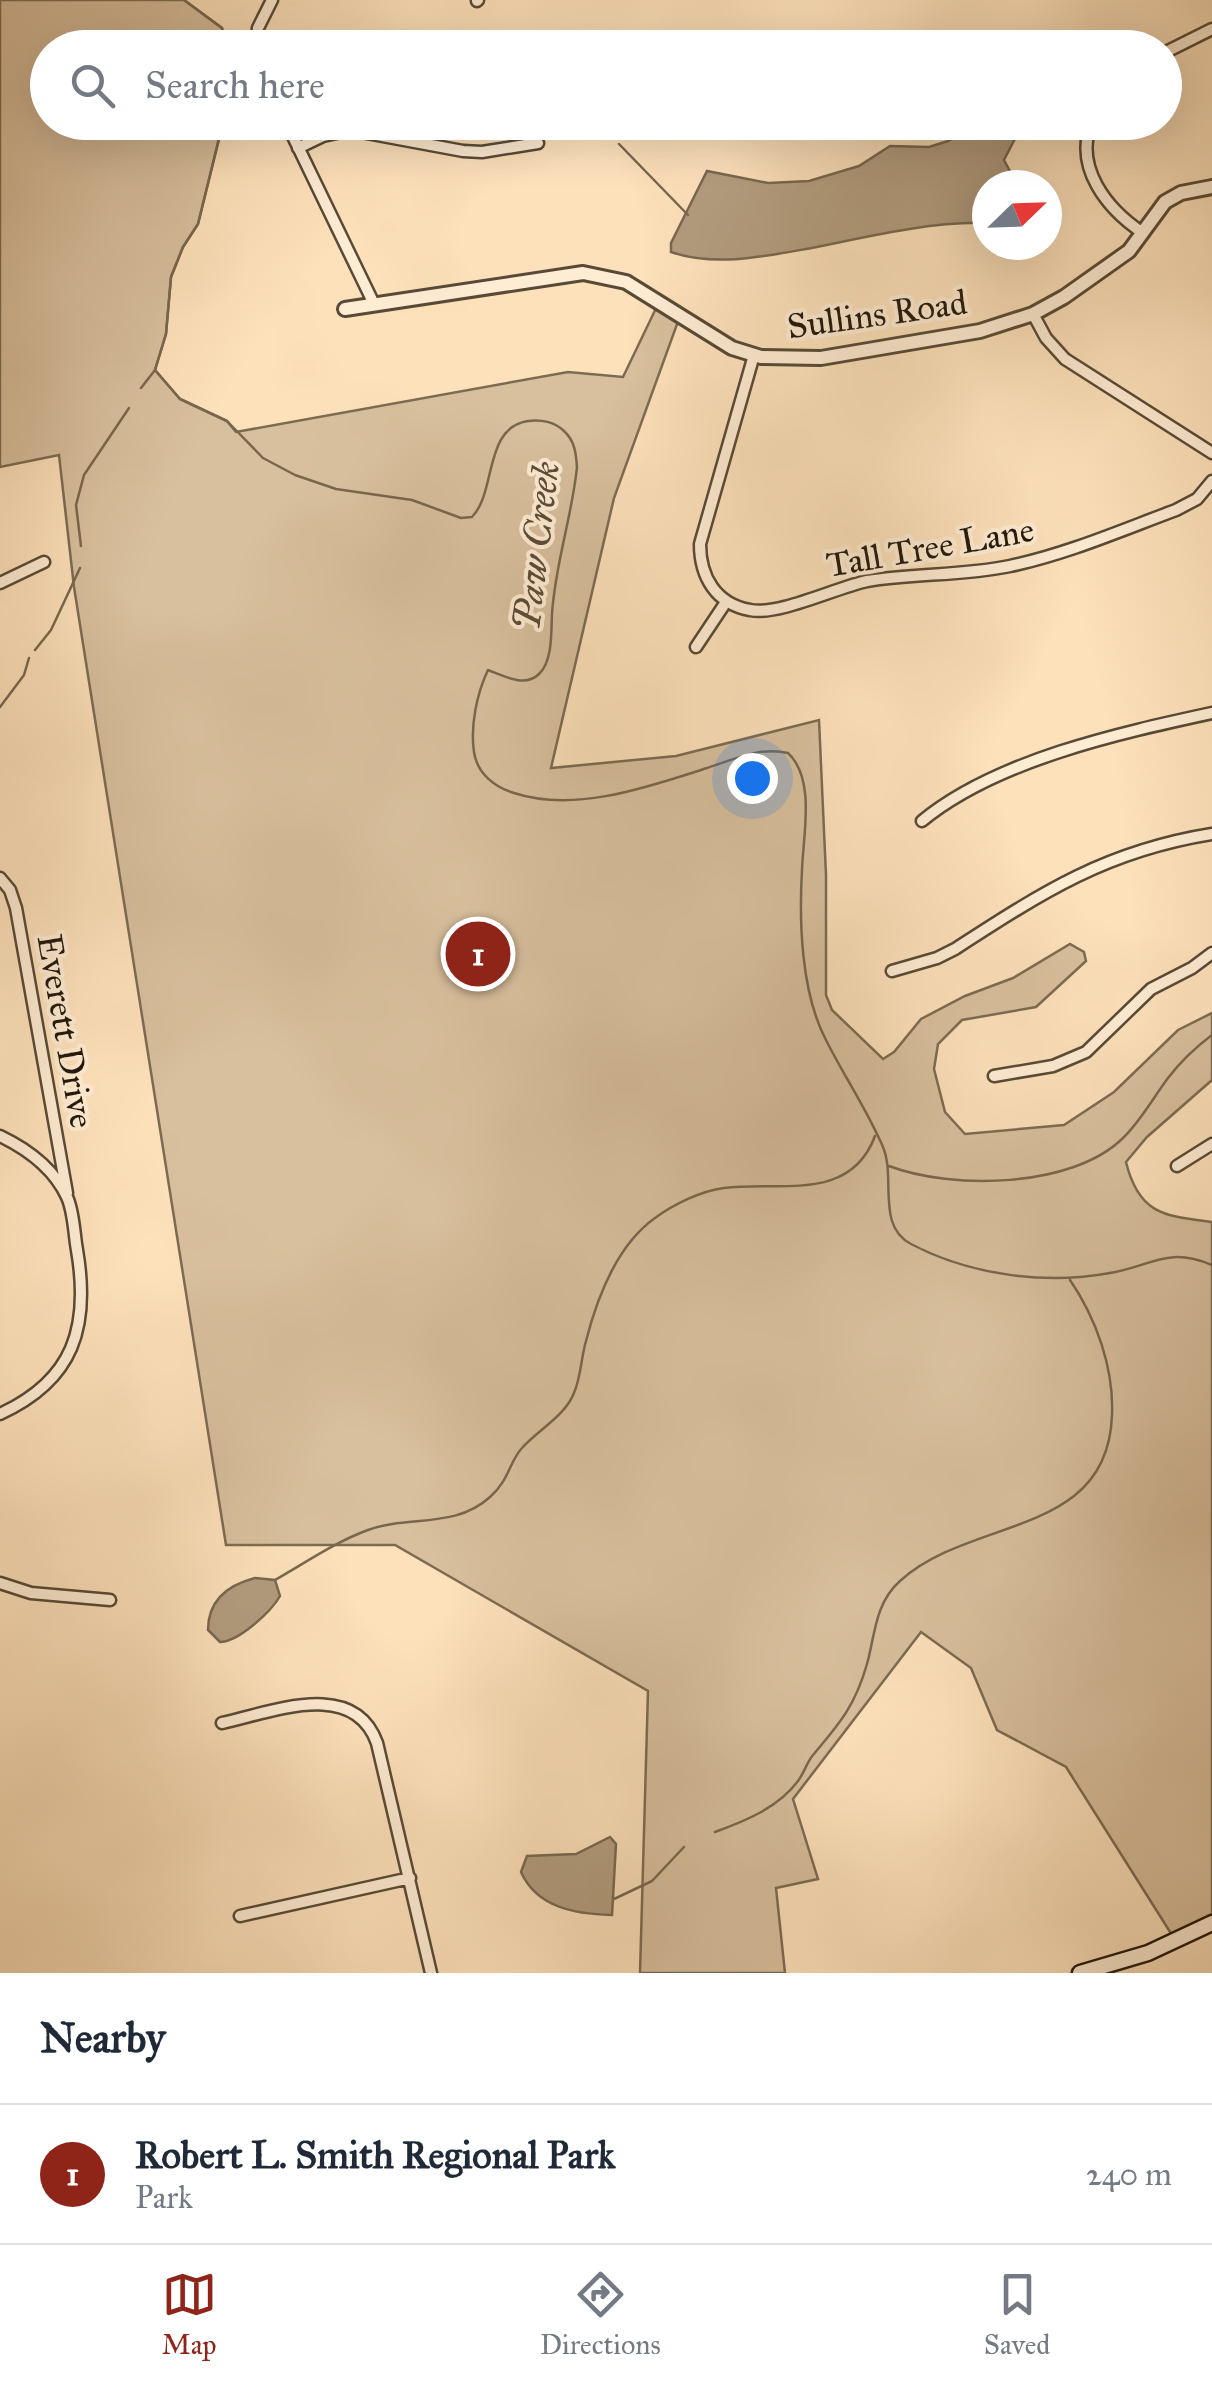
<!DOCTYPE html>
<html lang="en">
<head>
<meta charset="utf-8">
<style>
	body { margin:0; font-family:"IM FELL Great Primer",serif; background:#f2f2f3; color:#1f2937 }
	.compass { position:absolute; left:972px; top:170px; width:90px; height:90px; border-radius:50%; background:#fff; box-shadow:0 10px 40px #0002; rotate:67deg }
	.you { position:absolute; left:752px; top:778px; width:35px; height:35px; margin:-25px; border:8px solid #fff; border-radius:50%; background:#1a73e8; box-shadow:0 0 0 15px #1a73e833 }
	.badge { display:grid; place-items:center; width:65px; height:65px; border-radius:50%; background:#8f2418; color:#fff; font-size:32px; font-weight:700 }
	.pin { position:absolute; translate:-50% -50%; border:5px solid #fff; box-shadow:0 2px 10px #0006 }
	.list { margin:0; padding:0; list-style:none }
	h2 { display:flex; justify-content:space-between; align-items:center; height:130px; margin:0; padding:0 40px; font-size:42px }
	h2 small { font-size:32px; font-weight:400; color:#747a83 }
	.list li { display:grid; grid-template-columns:65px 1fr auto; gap:30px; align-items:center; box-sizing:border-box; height:140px; padding:0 40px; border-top:2px solid #e0e1e3 }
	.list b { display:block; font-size:38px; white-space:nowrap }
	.list p { margin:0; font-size:32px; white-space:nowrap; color:#747a83 }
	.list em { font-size:32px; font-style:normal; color:#747a83 }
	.icon { flex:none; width:55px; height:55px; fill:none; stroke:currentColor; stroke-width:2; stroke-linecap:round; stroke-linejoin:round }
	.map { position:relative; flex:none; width:1212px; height:1973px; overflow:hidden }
	.search { position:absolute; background:#fff; box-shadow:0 10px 40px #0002; left:30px; right:30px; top:30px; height:110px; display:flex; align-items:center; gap:25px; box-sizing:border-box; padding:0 35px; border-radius:55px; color:#747a83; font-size:38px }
	.sheet { height:270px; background:#fff }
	nav { display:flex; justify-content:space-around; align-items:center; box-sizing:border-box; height:140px; border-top:2px solid #e0e1e3; background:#fff; font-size:28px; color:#747a83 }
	nav a { display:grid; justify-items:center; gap:5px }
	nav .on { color:#8f2418 }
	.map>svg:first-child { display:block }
	.green { fill:#d8bf9d; stroke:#7c6b53; stroke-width:2.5 }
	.water { fill:#b29c7e; stroke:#78674f; stroke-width:2.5 }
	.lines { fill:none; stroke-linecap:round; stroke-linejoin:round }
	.stream { stroke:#78674f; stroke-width:2.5 }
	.minor-casing { stroke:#584a36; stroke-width:15 }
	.tertiary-casing { stroke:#584a36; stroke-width:18 }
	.secondary-casing { stroke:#211709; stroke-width:19 }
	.minor { stroke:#feecd3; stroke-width:10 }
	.tertiary { stroke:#feecd3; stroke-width:12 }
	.secondary { stroke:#feecd3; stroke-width:14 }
	.labels { text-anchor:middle; stroke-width:8; stroke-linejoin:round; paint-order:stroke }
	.street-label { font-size:35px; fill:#211709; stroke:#feecd3 }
	.water-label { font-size:38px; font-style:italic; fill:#5b4c38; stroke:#feecd3 }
</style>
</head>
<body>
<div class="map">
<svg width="1212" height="1973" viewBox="0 0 1212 1973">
	<rect width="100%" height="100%" fill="#fde1bb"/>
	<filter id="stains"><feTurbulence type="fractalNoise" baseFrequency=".002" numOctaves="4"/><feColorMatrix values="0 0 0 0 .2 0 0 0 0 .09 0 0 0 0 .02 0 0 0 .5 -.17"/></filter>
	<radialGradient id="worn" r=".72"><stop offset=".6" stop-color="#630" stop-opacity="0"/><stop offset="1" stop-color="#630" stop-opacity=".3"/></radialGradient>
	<path class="green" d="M0 0H184L222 28 226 47 48 48V122L223 123 198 224 183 247 171 277 166 334 155 370 180 399 227 421 236 432 568 372 623 377 659 302 680 316 614 498 551 768 676 756 819 720 826 875V995L832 1010 883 1059 894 1052 921 1019 965 996 1013 978 1070 944 1084 952 1086 961 1036 1007 962 1020 938 1044 934 1069 945 1112 965 1134 1064 1125 1114 1092 1178 1030 1212 1013V1080L1147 1137 1126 1162C1139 1215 1165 1216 1212 1222V1914L1172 1935 1066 1767 997 1730 971 1668 921 1632 793 1799 818 1879 776 1888 785 1973H640L648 1691 395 1545H226L74 587 59 455 0 467Z"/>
	<path class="water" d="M978 123H1023L1004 160 1013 177 1023 185H987V223C935 221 869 236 817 247 771 255 717 268 671 252V243L707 171 768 183 809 181 859 166 890 146 929 147 948 141Z
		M255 1578 275 1580 280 1596C271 1612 238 1642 220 1642L208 1630C208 1600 228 1585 255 1578Z
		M610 1837 616 1844 612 1915C576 1914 537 1908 521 1872L527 1856 576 1854Z"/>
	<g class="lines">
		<path class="stream" d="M184 0 222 28 226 48
			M619 144 688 215
			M155 370 180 399 227 421 263 458 295 475 336 489 412 500 461 518 472 517C497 491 483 428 528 421 541 419 555 422 564 431 575 441 576 454 577 467 572 517 555 564 552 614 551 631 553 661 539 674 525 688 504 676 488 670 477 693 470 726 474 752 477 773 494 787 514 793 575 813 648 787 707 768 733 760 760 746 788 753 816 779 803 836 802 870 799 921 801 993 826 1040 844 1076 867 1110 883 1147 896 1178 876 1226 911 1244 970 1275 1045 1285 1110 1273 1152 1266 1167 1246 1212 1265
			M141 388 155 370 166 334 171 277 183 247 198 224 223 122
			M81 546 76 505 84 475 129 408
			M35 650 51 630 80 568
			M0 707 24 675 29 658
			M889 1166C952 1190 1071 1188 1122 1139 1141 1121 1153 1098 1168 1078 1181 1061 1196 1047 1212 1035
			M275 1580C305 1563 335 1542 368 1530 409 1515 455 1529 490 1497 510 1479 509 1462 522 1448 538 1430 565 1416 574 1393 581 1377 581 1358 586 1341 597 1298 617 1245 655 1218 674 1204 701 1191 724 1188 780 1181 850 1203 875 1136
			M715 1832C745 1821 778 1808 798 1781 804 1773 807 1762 813 1755 840 1723 855 1706 867 1664 875 1635 875 1603 900 1581 971 1516 1108 1538 1112 1415 1114 1368 1096 1318 1070 1280
			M614 1899 652 1881 684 1847"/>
		<g class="minor-casing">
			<path id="minor" d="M477 1 478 0
				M256 48 258 28 272 0
				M1164 53 1212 29
				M286 122 374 304
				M1092 122C1073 167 1107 209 1143 233
				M298 148 323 136 350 130 463 151 482 152 538 143
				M1033 314 1046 338 1065 359 1212 453
				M754 355 700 544C700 577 716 604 750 610 778 616 835 588 867 581 914 573 963 576 1010 566 1067 554 1122 530 1176 510L1197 499 1212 481
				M0 583 44 562
				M696 647 726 602
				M922 821C996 760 1120 733 1212 713
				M0 878 10 890 16 908 67 1193
				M892 971 937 958 955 949C1043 892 1106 851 1212 834
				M994 1076 1053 1066 1086 1052 1151 989 1192 968 1212 953
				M0 1136C27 1149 54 1169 67 1197 74 1212 74 1234 77 1250 90 1327 74 1380 0 1414
				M1177 1166 1212 1144
				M0 1583 31 1593 110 1600
				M222 1723C272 1712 354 1678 377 1743L431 1973
				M240 1916 410 1878"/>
		</g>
		<g class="tertiary-casing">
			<path id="tertiary" d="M345 309 583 273 626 282 732 348 761 357 821 358 980 331 1033 314 1064 297 1129 251 1165 202 1181 193 1212 187"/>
		</g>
		<g class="secondary-casing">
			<path id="secondary" d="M1080 1973 1148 1953 1212 1923"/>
		</g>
		<use href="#minor" class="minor"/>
		<use href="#tertiary" class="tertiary"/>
		<use href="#secondary" class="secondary"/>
	</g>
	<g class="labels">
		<g class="street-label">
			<text transform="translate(877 314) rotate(-8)" y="12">Sullins Road</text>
			<text transform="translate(930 547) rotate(-10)" y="12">Tall Tree Lane</text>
			<text transform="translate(66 1031) rotate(80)" y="12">Everett Drive</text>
		</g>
		<g class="water-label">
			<text transform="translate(536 546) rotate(-83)" y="13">Paw Creek</text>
		</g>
	</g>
	<rect width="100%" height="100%" filter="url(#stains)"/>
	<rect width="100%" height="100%" fill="url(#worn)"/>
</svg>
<svg class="compass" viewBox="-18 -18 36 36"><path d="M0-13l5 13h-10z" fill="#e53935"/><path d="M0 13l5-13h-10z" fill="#747a83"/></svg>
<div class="you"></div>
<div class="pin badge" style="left:478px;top:954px">1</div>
<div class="search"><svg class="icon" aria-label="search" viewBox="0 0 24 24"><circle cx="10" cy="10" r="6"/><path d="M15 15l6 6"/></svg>Search here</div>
</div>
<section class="sheet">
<h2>Nearby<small></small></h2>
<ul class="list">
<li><span class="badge">1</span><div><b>Robert L. Smith Regional Park</b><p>Park</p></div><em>240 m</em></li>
</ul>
</section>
<nav>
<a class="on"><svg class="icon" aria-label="map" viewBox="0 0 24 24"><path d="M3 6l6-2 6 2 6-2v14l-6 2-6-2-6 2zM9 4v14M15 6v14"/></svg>Map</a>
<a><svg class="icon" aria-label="directions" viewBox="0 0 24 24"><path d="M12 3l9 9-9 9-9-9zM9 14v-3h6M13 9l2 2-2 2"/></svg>Directions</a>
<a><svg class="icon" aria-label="saved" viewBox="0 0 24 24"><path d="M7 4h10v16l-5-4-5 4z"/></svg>Saved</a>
</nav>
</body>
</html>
